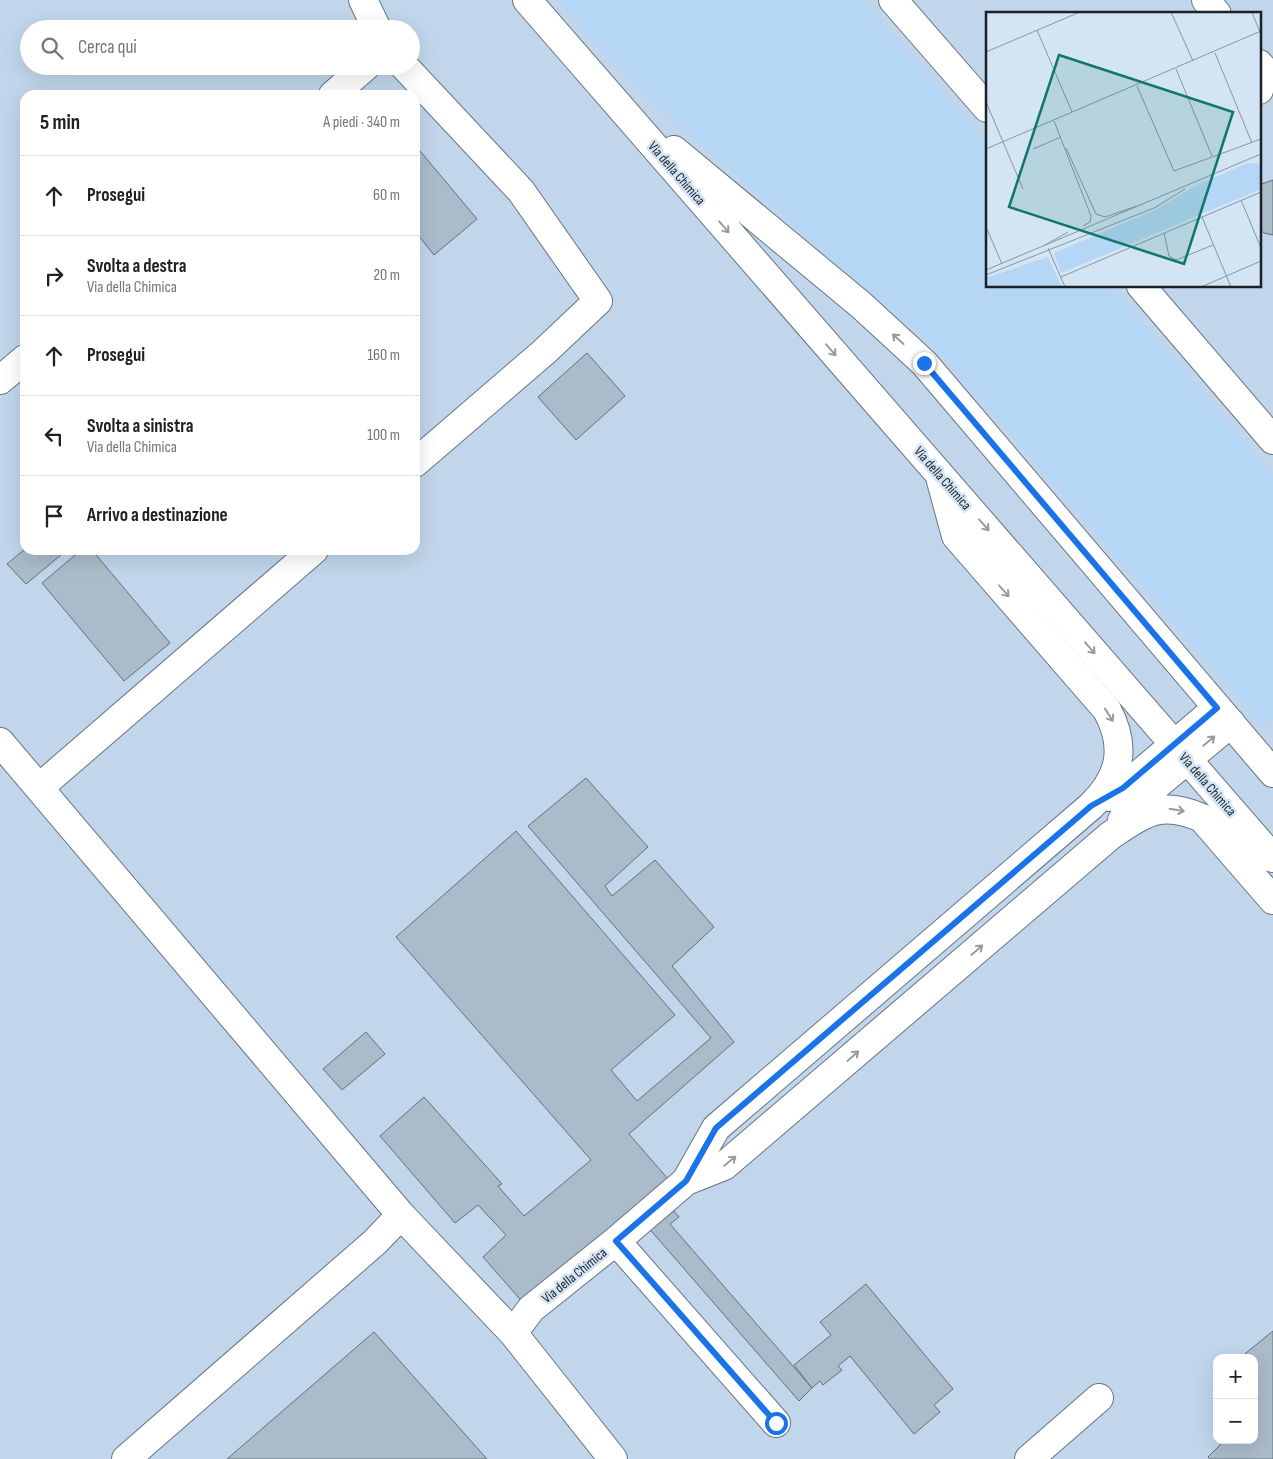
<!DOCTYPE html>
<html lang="it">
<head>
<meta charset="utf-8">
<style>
	body { margin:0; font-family:"Sofia Sans Condensed",sans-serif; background:#f6f6f6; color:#202124 }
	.controls { position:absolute; right:15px; bottom:15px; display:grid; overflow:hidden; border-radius:10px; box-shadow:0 5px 20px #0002 }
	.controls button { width:45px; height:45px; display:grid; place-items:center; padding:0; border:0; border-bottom:1px solid #e0e0e0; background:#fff; color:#202124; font:25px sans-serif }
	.stop { position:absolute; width:15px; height:15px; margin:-11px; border:4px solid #1a73e8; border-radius:50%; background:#fff }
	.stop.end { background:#1a73e8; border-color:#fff; box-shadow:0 1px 5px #0008 }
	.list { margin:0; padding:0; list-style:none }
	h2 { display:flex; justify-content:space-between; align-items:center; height:65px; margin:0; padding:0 20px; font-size:21px }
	h2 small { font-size:16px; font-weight:400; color:#757577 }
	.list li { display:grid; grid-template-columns:32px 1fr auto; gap:15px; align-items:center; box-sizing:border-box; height:80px; padding:0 20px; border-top:1px solid #e0e0e0 }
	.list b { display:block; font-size:19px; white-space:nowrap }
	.list p { margin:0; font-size:16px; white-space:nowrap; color:#757577 }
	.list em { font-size:16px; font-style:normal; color:#757577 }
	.icon { flex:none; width:28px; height:28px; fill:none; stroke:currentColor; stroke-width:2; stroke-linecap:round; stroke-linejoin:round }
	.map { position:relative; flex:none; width:1273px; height:1459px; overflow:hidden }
	.search { position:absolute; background:#fff; box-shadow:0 5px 20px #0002; left:20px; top:20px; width:400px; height:55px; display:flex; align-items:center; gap:12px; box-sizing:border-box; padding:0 18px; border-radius:28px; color:#757577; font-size:19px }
	.panel { position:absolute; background:#fff; box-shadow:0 5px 20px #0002; left:20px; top:90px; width:400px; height:465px; border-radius:15px }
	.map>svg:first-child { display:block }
	.built { fill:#c1d6eb; fill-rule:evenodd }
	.green { fill:#b5d6f5 }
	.building { fill:#abbbca; stroke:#61707d }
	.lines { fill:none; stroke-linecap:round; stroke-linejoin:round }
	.minor-casing { stroke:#667583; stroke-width:30 }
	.minor { stroke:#fff; stroke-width:28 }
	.oneway { stroke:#989b9d }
	.route { stroke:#1a73e8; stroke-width:6 }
	.labels { text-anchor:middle; stroke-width:5; stroke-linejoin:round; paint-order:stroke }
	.street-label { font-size:14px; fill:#1b2126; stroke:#d3e4f4 }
	.inset-road { fill:none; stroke:#8996a2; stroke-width:1 }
	.view { fill:#0f766e; fill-opacity:0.15; stroke:#0f766e; stroke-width:2.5 }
	.inset-edge { fill:none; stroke:#1b2126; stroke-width:2.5 }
</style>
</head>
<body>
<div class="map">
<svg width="1273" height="1459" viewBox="0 0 1273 1459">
	<rect width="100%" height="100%" fill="#d3e4f4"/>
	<path class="built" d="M0 0H1273V1459H0ZM987 14H1259V286H987ZM29 29H411V66H29ZM25 95H415V550H25ZM1217 1358H1254V1440H1217Z"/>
	<path class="green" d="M558 0H862L987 143V286H1111L1273 474V719L1264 727 946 360 923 336 829 257 658 107 601 49Z"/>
	<path class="building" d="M415 145 477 219 434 255 415 231Z
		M1273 180V235L1264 233 1259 229V185Z
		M587 353 625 396 576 440 538 397Z
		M25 549V550H67L26 584 7 564Z
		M81 550H92L170 643 124 681 42 583Z
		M586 778 648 847 605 886 612 896 655 860 714 927 672 966 734 1042 629 1134 668 1179 526 1306 483 1257 506 1235 478 1205 455 1223 380 1136 424 1097 502 1184 498 1186 524 1216 591 1160 396 937 516 831 675 1015 611 1070 637 1101 711 1038 528 826Z
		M366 1032 385 1054 342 1090 323 1069Z
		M656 1190 679 1217 670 1224 812 1388 799 1401 633 1210Z
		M866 1284 953 1389 934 1405 940 1412 914 1434 850 1356 838 1366 842 1370 823 1385 820 1381 812 1388 794 1365 831 1335 820 1322Z
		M1273 1331V1459H1210L1208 1457 1225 1440H1254V1381L1258 1378 1254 1373V1358L1241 1357Z
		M374 1332 487 1459H227Z"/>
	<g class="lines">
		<g class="minor-casing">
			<path id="minor" d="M363 0 377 29
				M527 0 1273 858
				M893 0 987 108
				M1206 0 1217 14
				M1259 64 1265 71 1259 90
				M404 66 521 191 598 301 544 352 415 463
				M333 95 366 66
				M674 150 861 305 924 363 1273 773
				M1141 286 1273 440
				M0 380 25 359
				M0 742 401 1215 513 1333 613 1459
				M40 787 314 550
				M1108 797 1123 788 1217 708
				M1122 820 1133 805 1231 723
				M686 1181 716 1128 1091 806C1121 777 1127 747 1107 710L956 536 941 481
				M616 1241 776 1423
				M513 1333 531 1309 616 1241 686 1181 724 1166 1111 835C1146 812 1161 800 1202 818L1273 900
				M126 1459 375 1242 401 1215
				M1029 1459 1099 1398"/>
		</g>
		<use href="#minor" class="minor"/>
	</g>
	<defs><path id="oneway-shaft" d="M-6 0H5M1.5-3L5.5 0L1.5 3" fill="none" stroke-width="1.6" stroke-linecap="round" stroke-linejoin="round" transform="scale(1.25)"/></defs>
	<g class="oneway">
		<use href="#oneway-shaft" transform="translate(724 227) rotate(49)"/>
		<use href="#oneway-shaft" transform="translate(898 339) rotate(-138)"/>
		<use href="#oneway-shaft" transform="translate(831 350) rotate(49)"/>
		<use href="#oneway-shaft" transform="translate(984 525) rotate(49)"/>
		<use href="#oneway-shaft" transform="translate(1004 591) rotate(49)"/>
		<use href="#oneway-shaft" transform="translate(1090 648) rotate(49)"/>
		<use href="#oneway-shaft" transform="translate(1109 715) rotate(58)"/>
		<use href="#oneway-shaft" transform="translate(1209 741) rotate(-40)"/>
		<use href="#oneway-shaft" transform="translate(1177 810) rotate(9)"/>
		<use href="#oneway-shaft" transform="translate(977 950) rotate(-41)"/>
		<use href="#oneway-shaft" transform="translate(853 1056) rotate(-41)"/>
		<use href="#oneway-shaft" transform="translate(730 1161) rotate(-39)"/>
	</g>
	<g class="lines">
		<path class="route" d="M776 1423 616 1241 686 1181 716 1128 1091 806 1123 788 1217 708 924 363"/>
	</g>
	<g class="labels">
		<g class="street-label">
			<text transform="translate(677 173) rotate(49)" y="5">Via della Chimica</text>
			<text transform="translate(943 478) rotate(49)" y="5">Via della Chimica</text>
			<text transform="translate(1208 784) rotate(49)" y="5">Via della Chimica</text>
			<text transform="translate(574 1275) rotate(-39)" y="5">Via della Chimica</text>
		</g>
	</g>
	<g transform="translate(986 12)">
		<rect width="275" height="275" fill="#d3e4f4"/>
		<path d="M262 151 275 152V177L75 261 68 241 169 198 209 174ZM62 245 76 275H0V266Z" fill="#b5d6f5"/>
		<path class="inset-road" d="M185 0 207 49M266 0 275 23M51 18 86 100M0 40 94 0M229 41 266 131M190 57 226 144M151 74 188 159 275 127M0 90 37 177M68 109 105 204 104 210 97 214M80 136 110 202 119 205 151 194M0 137 275 19M47 137 75 125M255 188 275 236M216 205 245 275M0 215 16 252M178 221 183 244 190 248 227 233M57 234 82 220M62 236 79 275M0 258 275 142M0 263 168 196 199 177M75 265 275 180M215 275 275 249"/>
		<path class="view" d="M73 43 247 100 198 252 23 195Z"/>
		<rect width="275" height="275" class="inset-edge"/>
	</g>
</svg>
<div class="controls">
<button>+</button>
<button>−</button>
</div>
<div class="stop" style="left:776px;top:1423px"></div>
<div class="stop end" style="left:924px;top:363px"></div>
<div class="search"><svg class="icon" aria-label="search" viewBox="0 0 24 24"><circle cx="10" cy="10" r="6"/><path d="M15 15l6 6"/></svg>Cerca qui</div>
<section class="panel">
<h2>5 min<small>A piedi · 340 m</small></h2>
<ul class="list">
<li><svg class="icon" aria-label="ahead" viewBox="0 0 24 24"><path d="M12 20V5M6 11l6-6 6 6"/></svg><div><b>Prosegui</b></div><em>60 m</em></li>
<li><svg class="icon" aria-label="right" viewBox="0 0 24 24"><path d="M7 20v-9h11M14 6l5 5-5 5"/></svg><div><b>Svolta a destra</b><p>Via della Chimica</p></div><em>20 m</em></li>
<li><svg class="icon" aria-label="ahead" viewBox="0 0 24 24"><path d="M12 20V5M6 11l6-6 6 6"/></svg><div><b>Prosegui</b></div><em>160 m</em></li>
<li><svg class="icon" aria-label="left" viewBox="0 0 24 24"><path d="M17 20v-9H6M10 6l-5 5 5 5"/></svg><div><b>Svolta a sinistra</b><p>Via della Chimica</p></div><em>100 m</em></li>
<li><svg class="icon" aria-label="arrive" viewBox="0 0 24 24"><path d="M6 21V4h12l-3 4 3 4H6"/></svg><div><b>Arrivo a destinazione</b></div></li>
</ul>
</section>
</div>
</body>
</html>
